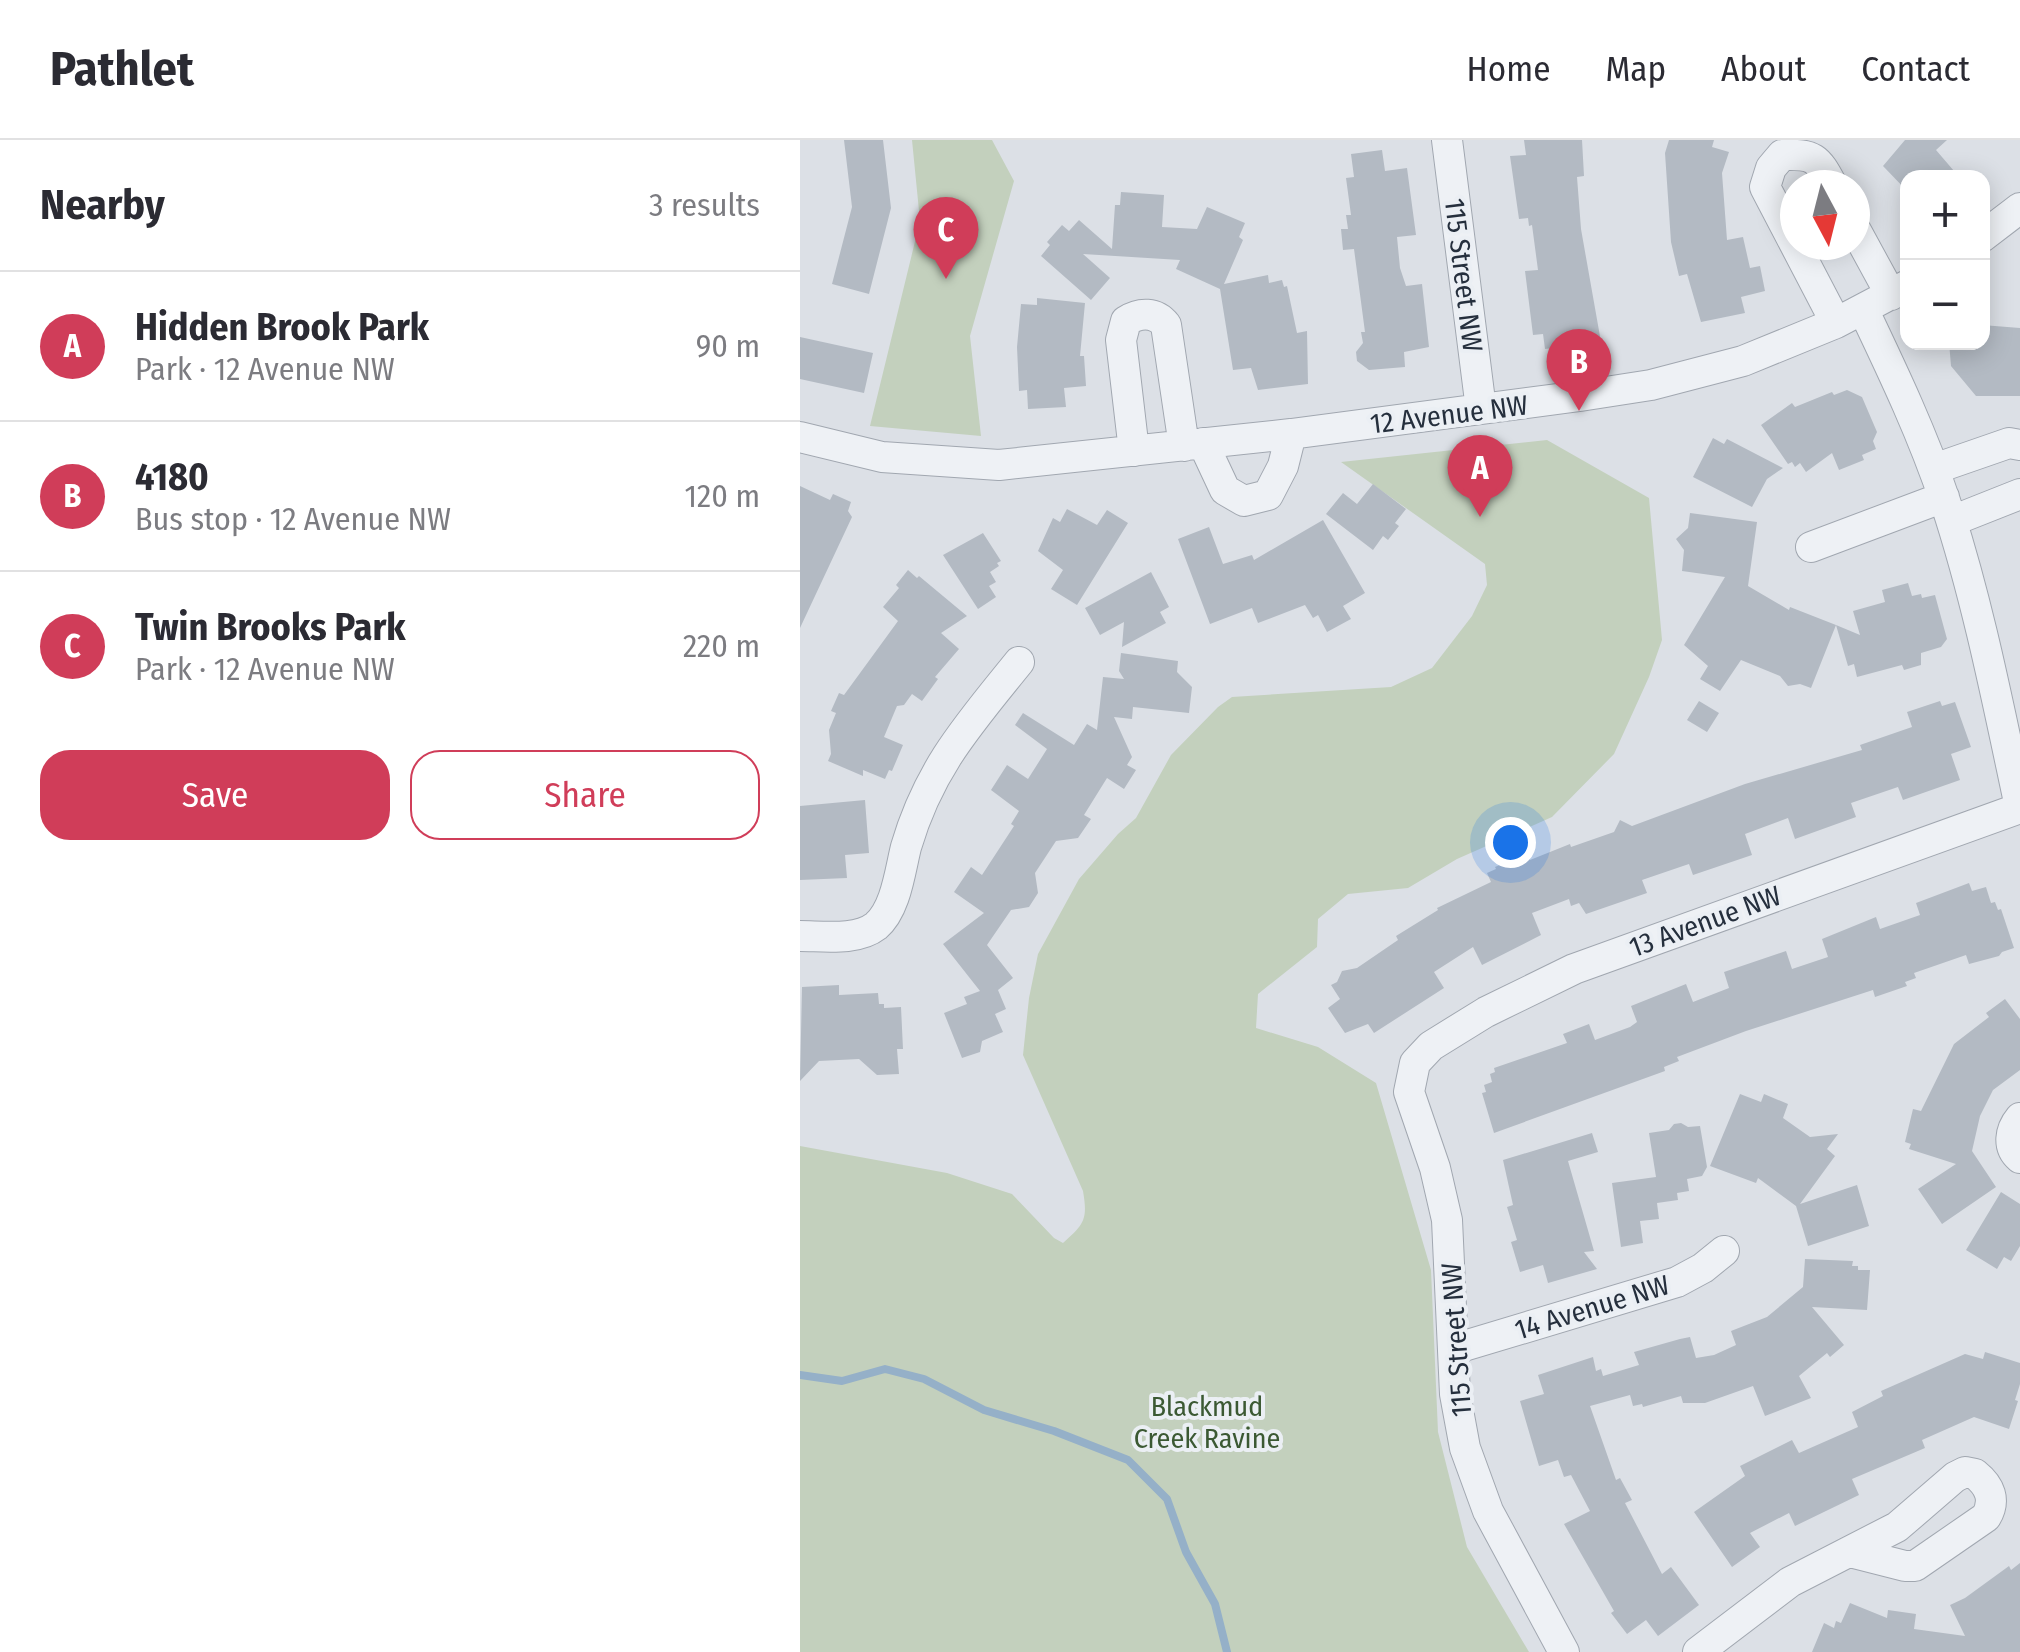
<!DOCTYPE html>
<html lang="en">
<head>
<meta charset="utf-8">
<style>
	body { margin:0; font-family:"Fira Sans Condensed",sans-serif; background:#f2f2f3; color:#2b2b33 }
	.controls { position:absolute; right:30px; top:30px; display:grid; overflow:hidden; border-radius:20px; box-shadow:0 5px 25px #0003 }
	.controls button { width:90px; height:90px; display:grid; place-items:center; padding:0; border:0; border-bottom:2px solid #e1e1e2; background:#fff; color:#2b2b33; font:50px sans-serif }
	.compass { position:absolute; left:980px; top:30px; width:90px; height:90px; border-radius:50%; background:#fff; box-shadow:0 5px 25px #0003; rotate:173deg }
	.you { position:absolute; left:710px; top:702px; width:35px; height:35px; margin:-25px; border:8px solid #fff; border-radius:50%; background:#1a73e8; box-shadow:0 0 0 15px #1a73e833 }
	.badge { display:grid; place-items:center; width:65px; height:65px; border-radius:50%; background:#d03d59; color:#fff; font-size:32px; font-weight:700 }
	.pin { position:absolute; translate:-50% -82px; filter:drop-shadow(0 2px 5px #0008) }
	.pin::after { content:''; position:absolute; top:52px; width:35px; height:30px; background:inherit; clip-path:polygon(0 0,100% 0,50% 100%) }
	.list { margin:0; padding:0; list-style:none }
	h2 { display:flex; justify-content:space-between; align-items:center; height:130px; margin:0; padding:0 40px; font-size:42px }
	h2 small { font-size:32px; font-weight:400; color:#7c7c81 }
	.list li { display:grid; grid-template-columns:65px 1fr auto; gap:30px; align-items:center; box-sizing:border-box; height:150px; padding:0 40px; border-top:2px solid #e1e1e2 }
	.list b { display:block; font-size:38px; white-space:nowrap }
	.list p { margin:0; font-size:32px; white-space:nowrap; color:#7c7c81 }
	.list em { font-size:32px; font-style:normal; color:#7c7c81 }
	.actions { display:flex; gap:20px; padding:30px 40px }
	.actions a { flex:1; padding:22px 0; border:2px solid #d03d59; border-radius:30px; text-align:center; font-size:35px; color:#d03d59 }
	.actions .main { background:#d03d59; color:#fff }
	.map { position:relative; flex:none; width:1220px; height:1512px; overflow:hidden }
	header { display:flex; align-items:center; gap:60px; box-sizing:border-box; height:140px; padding:0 50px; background:#fff; border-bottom:2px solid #e1e1e2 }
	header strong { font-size:48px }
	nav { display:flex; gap:55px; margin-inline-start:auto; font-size:35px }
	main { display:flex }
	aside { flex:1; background:#fff }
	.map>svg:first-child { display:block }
	.green { fill:#c3d0bd }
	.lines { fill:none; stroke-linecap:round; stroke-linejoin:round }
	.stream { stroke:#95b0c8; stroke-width:8 }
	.building { fill:#b3bac3 }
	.minor-casing { stroke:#a1a7b0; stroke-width:32 }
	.minor { stroke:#eef1f5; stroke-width:30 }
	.labels { text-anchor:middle; stroke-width:8; stroke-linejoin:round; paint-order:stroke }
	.street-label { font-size:28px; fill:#252f3d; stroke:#ebeff4 }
	.park-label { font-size:28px; fill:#3b5933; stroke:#ebeff4 }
</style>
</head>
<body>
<header>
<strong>Pathlet</strong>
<nav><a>Home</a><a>Map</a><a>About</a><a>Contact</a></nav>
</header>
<main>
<aside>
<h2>Nearby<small>3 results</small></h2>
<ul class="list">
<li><span class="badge">A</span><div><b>Hidden Brook Park</b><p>Park · 12 Avenue NW</p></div><em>90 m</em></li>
<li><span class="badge">B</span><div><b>4180</b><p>Bus stop · 12 Avenue NW</p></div><em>120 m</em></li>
<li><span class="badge">C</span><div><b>Twin Brooks Park</b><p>Park · 12 Avenue NW</p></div><em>220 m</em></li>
</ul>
<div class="actions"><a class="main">Save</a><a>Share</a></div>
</aside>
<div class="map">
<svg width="1220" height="1512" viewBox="0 0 1220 1512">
	<rect width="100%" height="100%" fill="#dce0e6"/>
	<path class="green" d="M112 0H192L214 41 170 196 181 296 70 286 120 81Z
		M747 300 849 358 862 500 849 537 814 614 752 677 657 719 608 748 548 754 518 779 517 807 458 854 456 888 518 907 576 943 631 1130 638 1292 667 1407 729 1512H0V1006L147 1033 212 1054 254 1098 263 1103C284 1084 288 1080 283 1051L223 915 229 858 238 814 279 739 318 694 336 678 371 615 418 567 432 557 591 547 632 528 672 476 687 445 685 424 541 322Z"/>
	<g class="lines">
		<path class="stream" d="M0 1235 42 1241 85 1229 124 1239 184 1270 254 1291 328 1320 367 1359 386 1412 415 1464 427 1512"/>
	</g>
	<path class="building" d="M44 0H83L91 68 69 154 32 144 52 67Z
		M724 0H782L784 36 777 37 781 89 801 202 745 209 743 194 733 195 725 131 738 130 732 85 729 86 728 78 719 79 710 16 726 15Z
		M869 0H914L912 7 929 12 922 33 927 100 943 97 950 128 960 126 965 151 941 157 945 173 901 182 887 134 879 136 871 102 865 13Z
		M1105 0H1147L1136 10 1160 38H1108V52L1083 26Z
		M582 10 585 31 607 28 616 95 597 97 600 128 606 146 622 144 629 207 604 212 605 227 569 230 557 221 556 212 563 203 561 192H565L554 109 543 110 541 89H548L546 75H551L546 38 554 37 551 14Z
		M321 52 364 55 362 87 397 89 407 67 445 83 439 97 443 100 424 144 468 135 469 143 482 140 484 147 487 146 497 193 507 191 508 244 458 250 451 228 433 230 420 149 376 129 380 120 283 114 310 138 291 160 241 116 250 105 247 102 262 85 269 91 279 80 312 109 315 65H320Z
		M237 158 285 163 280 216H284L286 246 264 248 266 267 228 269 227 250 219 251 217 207 221 164 237 165Z
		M1182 185 1220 188V256H1176L1151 226 1149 202H1182Z
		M0 197 73 213 64 253 0 239Z
		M1047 250 1062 257 1077 292 1073 301 1076 309 1062 315 1064 320 1039 330 1032 313 1006 332 1000 323 995 327 992 322 988 324 961 285 992 263 995 267 1032 252 1034 255Z
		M913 298 924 304 927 299 983 328 967 339 952 367 893 337Z
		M573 344 606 369 595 383 599 386 588 400 583 396 573 410 526 374 543 353 557 364Z
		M0 346 30 360 33 354 51 362 48 371 52 377 0 488Z
		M267 369 297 385 307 370 328 383 277 465 251 449 263 430 238 411 253 378 260 382Z
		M890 373 957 382 948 446 989 470 990 467 1036 485 1011 548 1000 544 988 546 980 536 941 520 920 551 900 539 908 526 884 505 925 437 882 431 884 410 876 399 888 388Z
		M523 380 565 453 543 466 551 479 527 492 518 475 513 478 505 465 458 483 452 468 410 484 378 399 409 387 423 424 452 415 454 420Z
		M183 393 201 421 197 423 199 426 190 432 196 442 189 446 196 457 178 469 143 415Z
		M108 430 117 438 119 436 167 476 141 493 159 509 135 537 138 539 122 561 112 554 104 565 97 566 84 597 103 605 92 631 89 630 85 639 63 630V636L28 621 31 614 29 590 36 573 31 571 39 553 44 555 98 481 83 467 99 448 96 445Z
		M351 432 369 467 360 472 366 483 322 507 324 482 300 495 285 468Z
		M1108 443 1112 456 1121 454 1122 458 1135 455 1147 499 1141 507 1121 513V525L1104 530 1102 525 1057 537 1054 524 1048 526 1036 485 1060 495 1053 471 1085 462 1082 450Z
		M321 513 378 521 377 532 392 547 389 573 333 567 332 579 314 577 332 617 327 625 336 630 324 649 307 638 284 675 291 679 278 698 256 701 235 733 238 753 229 767 211 770 187 805 213 838 198 850 206 869 195 874 203 892 182 901 180 912 162 918 144 873 167 864 164 857 180 851 143 804 184 773 154 752 171 727 182 735 214 686 211 684 219 671 191 650 207 625 228 639 247 609 215 585 223 573 274 605 287 584 297 590 303 537 324 539 319 531Z
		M899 561 919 573 907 592 887 580Z
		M1140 561 1142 566 1155 562 1171 607 1151 614 1160 640 1103 660 1098 647 1051 663 1056 677 995 699 988 678 945 694 952 715 893 735 889 724 883 726 842 740 847 753 786 774 779 763 771 766 769 759 732 773 741 795 682 825 673 807 634 832 644 848 574 893 568 884 545 893 528 868 540 859 531 845 537 842 542 831 557 828 598 800 596 796 638 770 637 768 691 742 687 733 696 729 695 727 727 713 730 720 770 704 771 707 814 692 820 680 832 686 945 644 1062 610 1060 605 1112 587 1107 572Z
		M65 660 69 713 45 715 47 738 0 740V666Z
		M1169 743 1172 751 1186 747 1191 763 1195 762 1198 770 1201 769 1214 808 1202 812 1199 816 1169 824 1166 815 1114 833 1116 838 1105 842 1107 846 1075 857 1073 850 946 891 877 917 879 921 864 927 865 931 694 993 682 953 686 952 684 945 692 942 690 934 695 932 694 928 767 903 763 894 789 884 795 900 830 887 837 882 831 866 886 844 893 862 929 848 924 832 986 811 992 829 1028 817 1022 799 1076 777 1080 789 1120 775 1116 763Z
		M39 845V855L78 853 79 864H84V868L101 867 103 909H97L99 934 77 935 59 919 19 921 0 941 2 847Z
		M1205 859 1220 879V930L1193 950 1180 976 1172 1011 1196 1047 1142 1084 1118 1049 1156 1024 1109 1009 1111 1004 1105 1002 1113 969 1121 971 1154 904 1189 877 1186 873Z
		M940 954 961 962 964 954 988 964 983 978 1010 997 1038 994 1027 1009 1035 1016 1000 1064 1057 1045 1069 1086 1008 1106 996 1066 958 1038 956 1043 910 1026Z
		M881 983 888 987 900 986 907 1027 902 1036 887 1039 889 1051 877 1053 878 1060 857 1063 859 1079 840 1081 843 1103 821 1107 812 1043 856 1037 849 993 869 990 874 984Z
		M792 993 798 1012 768 1021 794 1111 784 1112 797 1129 748 1143 743 1125 720 1132 711 1102 717 1100 707 1067 713 1065 703 1020Z
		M1201 1052 1220 1064V1106L1211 1121 1204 1117 1197 1129 1166 1110Z
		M1005 1119 1053 1121 1052 1126H1058V1130H1070L1067 1170 1012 1167 1044 1205 1030 1217 1027 1213 999 1236 1011 1258 965 1276 953 1246 905 1263H883L881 1256 843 1267 842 1264 833 1266 830 1255 790 1266 816 1340 820 1338 832 1360 825 1363 862 1434 871 1427 899 1465 858 1496 846 1480 827 1494 811 1473 814 1471 764 1384 790 1371 771 1335 764 1337 758 1320 739 1326 720 1261 744 1254 738 1235 793 1217 796 1231 801 1229 803 1236 839 1225 834 1212 880 1199 890 1197 896 1218 914 1215 936 1205 931 1191 967 1177 1003 1147Z
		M1185 1212 1220 1223V1244L1215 1260 1218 1261 1209 1289 1174 1277 1122 1300 1125 1308 1052 1339 1059 1355 995 1386 989 1373 950 1393 960 1407 932 1427 894 1372 945 1336 940 1326 992 1300 999 1313 1058 1287 1052 1272 1083 1256 1081 1251 1165 1214 1183 1219Z
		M1220 1423V1512H1012L1024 1483 1034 1488 1036 1481 1041 1483 1050 1463 1087 1478 1088 1470 1116 1474 1114 1489 1165 1496 1150 1465 1165 1458 1209 1426 1211 1430Z"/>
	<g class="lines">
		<g class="minor-casing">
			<path id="minor" d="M647 0 681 269
				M1032 45C1017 17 1014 14 982 15L971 28 965 47 1036 183
				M1055 89 1091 155
				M1182 97 1220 68
				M1063 169C1093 232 1123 295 1145 361 1178 461 1198 564 1220 667
				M0 297 82 317 199 325 491 294 780 256 851 245 943 221 1036 183 1108 145
				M403 303 425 350 444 361 468 355 483 326 491 294
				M334 311 321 200 326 181C340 172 356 172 366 185L384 306
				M1134 329 1209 303 1220 305
				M1152 381 1220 354
				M1011 407 1144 357
				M0 796C23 796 57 801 76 786 96 769 100 731 106 707 129 628 169 584 219 522
				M1220 978C1210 990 1207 1007 1220 1018
				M654 1209 877 1142 903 1128 924 1111
				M764 1512 688 1371 665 1308 655 1254 647 1080 635 1028 609 952 615 923 631 906 686 872 774 829 1220 668
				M898 1512 990 1442 1097 1387 1155 1337 1165 1332 1175 1334C1190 1346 1196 1360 1186 1377L1115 1426H1105L1050 1412"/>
		</g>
		<use href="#minor" class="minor"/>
	</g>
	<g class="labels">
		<g class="street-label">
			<text transform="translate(664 135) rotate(83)" y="10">115 Street NW</text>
			<text transform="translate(649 274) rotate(-7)" y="10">12 Avenue NW</text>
			<text transform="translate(905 781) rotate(-20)" y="10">13 Avenue NW</text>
			<text transform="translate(792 1167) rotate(-17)" y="10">14 Avenue NW</text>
			<text transform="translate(656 1200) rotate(-94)" y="10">115 Street NW</text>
		</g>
		<g class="park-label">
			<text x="407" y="1276">Blackmud<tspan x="407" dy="32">Creek Ravine</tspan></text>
		</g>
	</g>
</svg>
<div class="controls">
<button>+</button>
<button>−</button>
</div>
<svg class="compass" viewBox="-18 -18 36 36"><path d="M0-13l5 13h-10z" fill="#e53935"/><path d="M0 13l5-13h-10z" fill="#7c7c81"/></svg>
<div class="you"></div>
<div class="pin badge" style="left:680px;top:377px">A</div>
<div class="pin badge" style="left:779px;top:271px">B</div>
<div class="pin badge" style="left:146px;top:139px">C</div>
</div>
</main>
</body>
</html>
